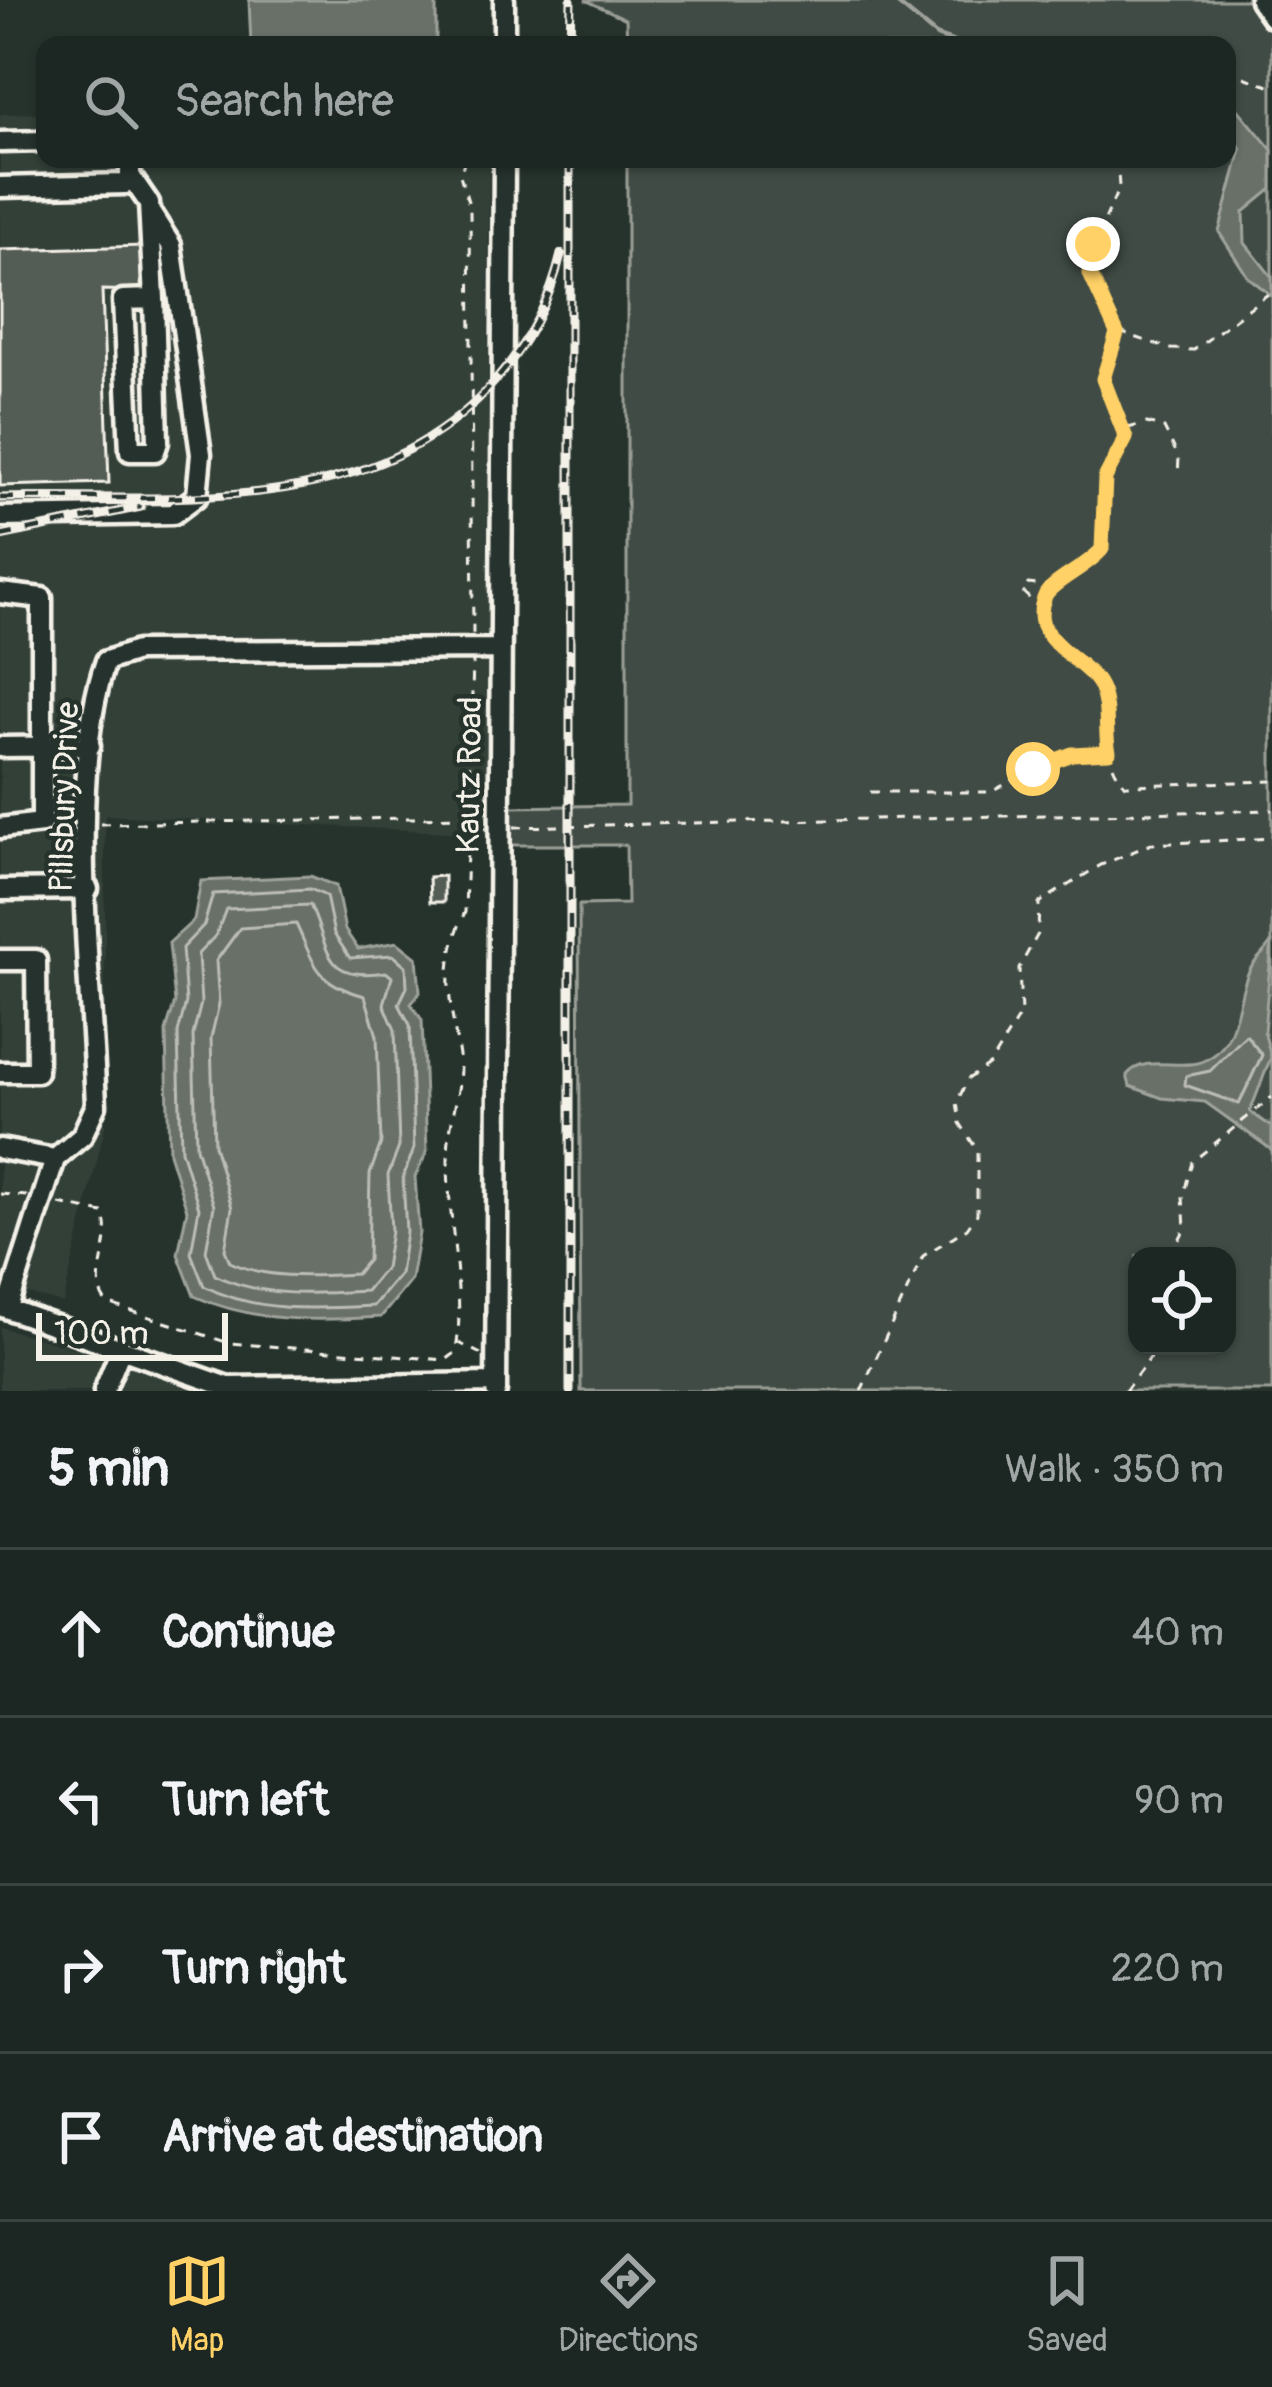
<!DOCTYPE html>
<html lang="en">
<head>
<meta charset="utf-8">
<style>
	body { margin:0; font-family:Pangolin,sans-serif; background:#29322f; color:#f1f3f6 }
	.controls { position:absolute; right:36px; bottom:36px; display:grid; overflow:hidden; border-radius:24px; box-shadow:0 3px 9px #0004 }
	.controls button { width:108px; height:108px; display:grid; place-items:center; padding:0; border:0; border-bottom:3px solid #3a4340; background:#1c2622; color:#f1f3f6; font:60px sans-serif }
	.scale { position:absolute; left:36px; bottom:30px; width:192px; box-sizing:border-box; padding-left:12px; border:6px solid #f4f1e8; border-top:0; font-size:33px; line-height:42px; white-space:nowrap; color:#f4f1e8; -webkit-text-stroke:9px #26332d; paint-order:stroke }
	.stop { position:absolute; width:36px; height:36px; margin:-27px; border:9px solid #ffd166; border-radius:50%; background:#fff }
	.stop.end { background:#ffd166; border-color:#fff; box-shadow:0 3px 12px #0008 }
	.list { margin:0; padding:0; list-style:none }
	h2 { display:flex; justify-content:space-between; align-items:center; height:156px; margin:0; padding:0 48px; font-size:51px }
	h2 small { font-size:39px; font-weight:400; color:#a0a5a5 }
	.list li { display:grid; grid-template-columns:78px 1fr auto; gap:36px; align-items:center; box-sizing:border-box; height:168px; padding:0 48px; border-top:3px solid #3a4340 }
	.list b { display:block; font-size:45px; white-space:nowrap }
	.list em { font-size:39px; font-style:normal; color:#a0a5a5 }
	.icon { flex:none; width:66px; height:66px; fill:none; stroke:currentColor; stroke-width:2; stroke-linecap:round; stroke-linejoin:round }
	.map { position:relative; flex:none; width:1272px; height:1391px; overflow:hidden }
	.search { position:absolute; background:#1c2622; box-shadow:0 3px 9px #0004; left:36px; right:36px; top:36px; height:132px; display:flex; align-items:center; gap:30px; box-sizing:border-box; padding:0 42px; border-radius:24px; color:#a0a5a5; font-size:45px }
	.sheet { height:828px; background:#1c2622 }
	nav { display:flex; justify-content:space-around; align-items:center; box-sizing:border-box; height:168px; border-top:3px solid #3a4340; background:#1c2622; font-size:33px; color:#a0a5a5 }
	nav a { display:grid; justify-items:center; gap:6px }
	nav .on { color:#ffd166 }
	.map>svg:first-child { display:block }
	.built { fill:#333f39 }
	.green { fill:#414b45; stroke:#9a9e96; stroke-width:3; fill-rule:evenodd }
	.water { fill:#676f68; stroke:#9fa39b; stroke-width:3 }
	.lines { fill:none; stroke-linecap:round; stroke-linejoin:round }
	.shore { stroke:#bcbdb5; stroke-width:3 }
	.stream { stroke:#9fa39b; stroke-width:4.5 }
	.building { fill:#525c55; stroke:#f4f1e8; stroke-width:3 }
	.minor-casing { stroke:#f4f1e8; stroke-width:27 }
	.path { stroke:#f4f1e8; stroke-width:3; stroke-dasharray:9 9; stroke-linecap:butt }
	.minor { stroke:#26332d; stroke-width:18 }
	.rail-casing { stroke:#f4f1e8; stroke-width:9 }
	.rail { stroke:#26332d; stroke-width:4.5; stroke-dasharray:14; stroke-linecap:butt }
	.route { stroke:#ffd166; stroke-width:15 }
	.labels { text-anchor:middle; stroke-width:9; stroke-linejoin:round; paint-order:stroke }
	.street-label { font-size:33px; fill:#f4f1e8; stroke:#26332d }
</style>
</head>
<body>
<div class="map">
<svg width="1272" height="1391" viewBox="0 0 1272 1391">
	<rect width="100%" height="100%" fill="#26332d"/>
	<filter id="ink" filterUnits="userSpaceOnUse"><feTurbulence type="fractalNoise" baseFrequency=".00833" numOctaves="2"/><feDisplacementMap in="SourceGraphic" scale="24" xChannelSelector="R" yChannelSelector="G"/><feConvolveMatrix kernelMatrix="1 2 1 2 8 2 1 2 1" color-interpolation-filters="sRGB"/></filter>
	<g filter="url(#ink)">
		<path class="built" d="M45 113V159H489L487 834 105 815V1127L63 1303 0 1287V114Z
			M0 1327 116 1360 209 1391H0Z"/>
		<path class="green" d="M585 0H1254L1272 25V1391H581L579 905 627 904 626 845H510L511 807 627 805V159H1227V45H627L626 19ZM1137 1256H1227V1346H1137Z"/>
		<path class="water" d="M249 0H436V45H251Z
			M1227 96 1272 150V189L1244 212 1245 243 1272 277V296L1248 277 1219 232 1241 150 1227 115Z
			M310 876 336 886 345 930 358 949 397 942 417 958 420 992 411 1004 422 1020 427 1152 415 1177 419 1233 411 1280 381 1317C315 1321 255 1323 194 1296L178 1254 187 1210 169 1153 166 1031 175 1002 169 943 194 920 201 881Z
			M1272 941 1264 1031 1271 1057 1250 1112 1272 1127V1150L1205 1102 1162 1098 1130 1086 1127 1075C1144 1054 1178 1070 1201 1062 1240 1048 1235 1001 1249 971 1255 959 1266 952 1272 941Z"/>
		<g class="lines">
			<path class="shore" d="M310 889 326 896 334 934 350 958 393 955 406 966 407 987 399 1004 410 1025 414 1149 403 1177 406 1232 400 1274 373 1306C315 1309 256 1313 204 1286L191 1253 199 1208 181 1150 178 1033 186 1002 182 948 204 925 213 894Z
				M310 905C331 949 321 982 386 972L392 977 384 1004 395 1030 399 1147 388 1175 391 1231 385 1268 366 1291C316 1294 261 1298 215 1275L206 1251 214 1206 196 1147 193 1035 201 1003 198 954 216 935 226 909Z
				M296 924C316 967 316 983 365 996L377 1036 381 1143 370 1174 368 1260 356 1274C316 1276 267 1280 230 1262L225 1250 232 1208 214 1145 211 1038 219 1004 216 961 240 928Z
				M1246 1035 1262 1055 1239 1104 1185 1085 1186 1076 1210 1071Z"/>
			<path class="stream" d="M893 0 937 36 963 45"/>
		</g>
		<path class="building" d="M145 246V291L102 290 109 483 0 486V250Z
			M444 876V902H430L429 877Z"/>
		<g class="lines">
			<g class="minor-casing">
				<path id="minor" d="M1260 0 1272 17
					M504 45V0
					M0 142 45 141
					M131 177 149 203 154 299 123 300 130 451H155L158 442 154 299
					M0 187 125 184 130 181V159
					M0 517 173 514 197 496 201 454 171 245 150 212
					M0 593 42 598V823L0 828
					M0 747 90 746
					M0 890 88 889
					M0 960H36L37 1072H0
					M0 1149 55 1159
					M0 1306 228 1387 496 1383
					M8 1307 55 1159 82 1136 96 1105C91 983 66 772 106 661L137 651 499 649
					M104 1391 120 1352
					M496 1391 504 159"/>
			</g>
			<path class="path" d="M1227 71 1272 87
				M465 159 460 175 470 208 473 635
				M1117 159 1119 187 1088 259 1117 333 1103 379 1126 438 1105 478 1103 549 1074 576 1047 591C1025 638 1076 650 1096 680 1118 712 1095 756 1126 785L1272 781
				M1119 332 1171 349 1194 350 1272 291
				M1128 428 1147 423 1164 428 1179 458 1178 475
				M1042 611 1022 591 1028 584 1051 586
				M870 792H991L1052 759 1109 752
				M100 824 462 817
				M466 827 486 828
				M514 827 1272 810
				M0 1194 27 1196
				M59 1204 103 1213C116 1240 86 1282 107 1303L229 1343 446 1360 455 1353C468 1299 443 1202 449 1139 452 1112 463 1084 459 1056 450 999 439 968 465 912L473 662
				M1171 1256 1185 1228 1183 1197 1192 1162 1272 1097
				M457 1342 481 1354
				M861 1391 923 1256 967 1228 977 1214V1150L960 1123 957 1102 968 1079 990 1064 1021 1013 1019 968 1038 934 1039 903 1101 865 1151 844 1272 838
				M1125 1391 1150 1358 1151 1346"/>
			<use href="#minor" class="minor"/>
			<g class="rail-casing">
				<path id="rail" d="M570 45 571 0
					M570 159V1391
					M0 498C164 494 365 522 487 390 523 351 549 307 561 254
					M0 536 141 507"/>
			</g>
			<use href="#rail" class="rail"/>
		</g>
	</g>
	<g class="lines" filter="url(#ink)">
		<path class="route" d="M1033 769 1072 754 1109 752C1104 730 1110 708 1100 687 1085 656 1025 641 1045 596 1051 582 1089 566 1102 549L1105 478 1126 438 1103 379 1117 333 1090 274 1093 244"/>
	</g>
	<g class="labels">
		<g class="street-label">
			<text transform="translate(468 775) rotate(-89)" y="12">Kautz Road</text>
			<text transform="translate(63 797) rotate(-88)" y="12">Pillsbury Drive</text>
		</g>
	</g>
</svg>
<div class="controls">
<button><svg class="icon" aria-label="locate" viewBox="0 0 24 24"><circle cx="12" cy="12" r="6"/><path d="M12 2v4M12 18v4M2 12h4M18 12h4"/></svg></button>
</div>
<div class="scale">100 m</div>
<div class="stop" style="left:1033px;top:769px"></div>
<div class="stop end" style="left:1093px;top:244px"></div>
<div class="search"><svg class="icon" aria-label="search" viewBox="0 0 24 24"><circle cx="10" cy="10" r="6"/><path d="M15 15l6 6"/></svg>Search here</div>
</div>
<section class="sheet">
<h2>5 min<small>Walk · 350 m</small></h2>
<ul class="list">
<li><svg class="icon" aria-label="ahead" viewBox="0 0 24 24"><path d="M12 20V5M6 11l6-6 6 6"/></svg><div><b>Continue</b></div><em>40 m</em></li>
<li><svg class="icon" aria-label="left" viewBox="0 0 24 24"><path d="M17 20v-9H6M10 6l-5 5 5 5"/></svg><div><b>Turn left</b></div><em>90 m</em></li>
<li><svg class="icon" aria-label="right" viewBox="0 0 24 24"><path d="M7 20v-9h11M14 6l5 5-5 5"/></svg><div><b>Turn right</b></div><em>220 m</em></li>
<li><svg class="icon" aria-label="arrive" viewBox="0 0 24 24"><path d="M6 21V4h12l-3 4 3 4H6"/></svg><div><b>Arrive at destination</b></div></li>
</ul>
</section>
<nav>
<a class="on"><svg class="icon" aria-label="map" viewBox="0 0 24 24"><path d="M3 6l6-2 6 2 6-2v14l-6 2-6-2-6 2zM9 4v14M15 6v14"/></svg>Map</a>
<a><svg class="icon" aria-label="directions" viewBox="0 0 24 24"><path d="M12 3l9 9-9 9-9-9zM9 14v-3h6M13 9l2 2-2 2"/></svg>Directions</a>
<a><svg class="icon" aria-label="saved" viewBox="0 0 24 24"><path d="M7 4h10v16l-5-4-5 4z"/></svg>Saved</a>
</nav>
</body>
</html>
